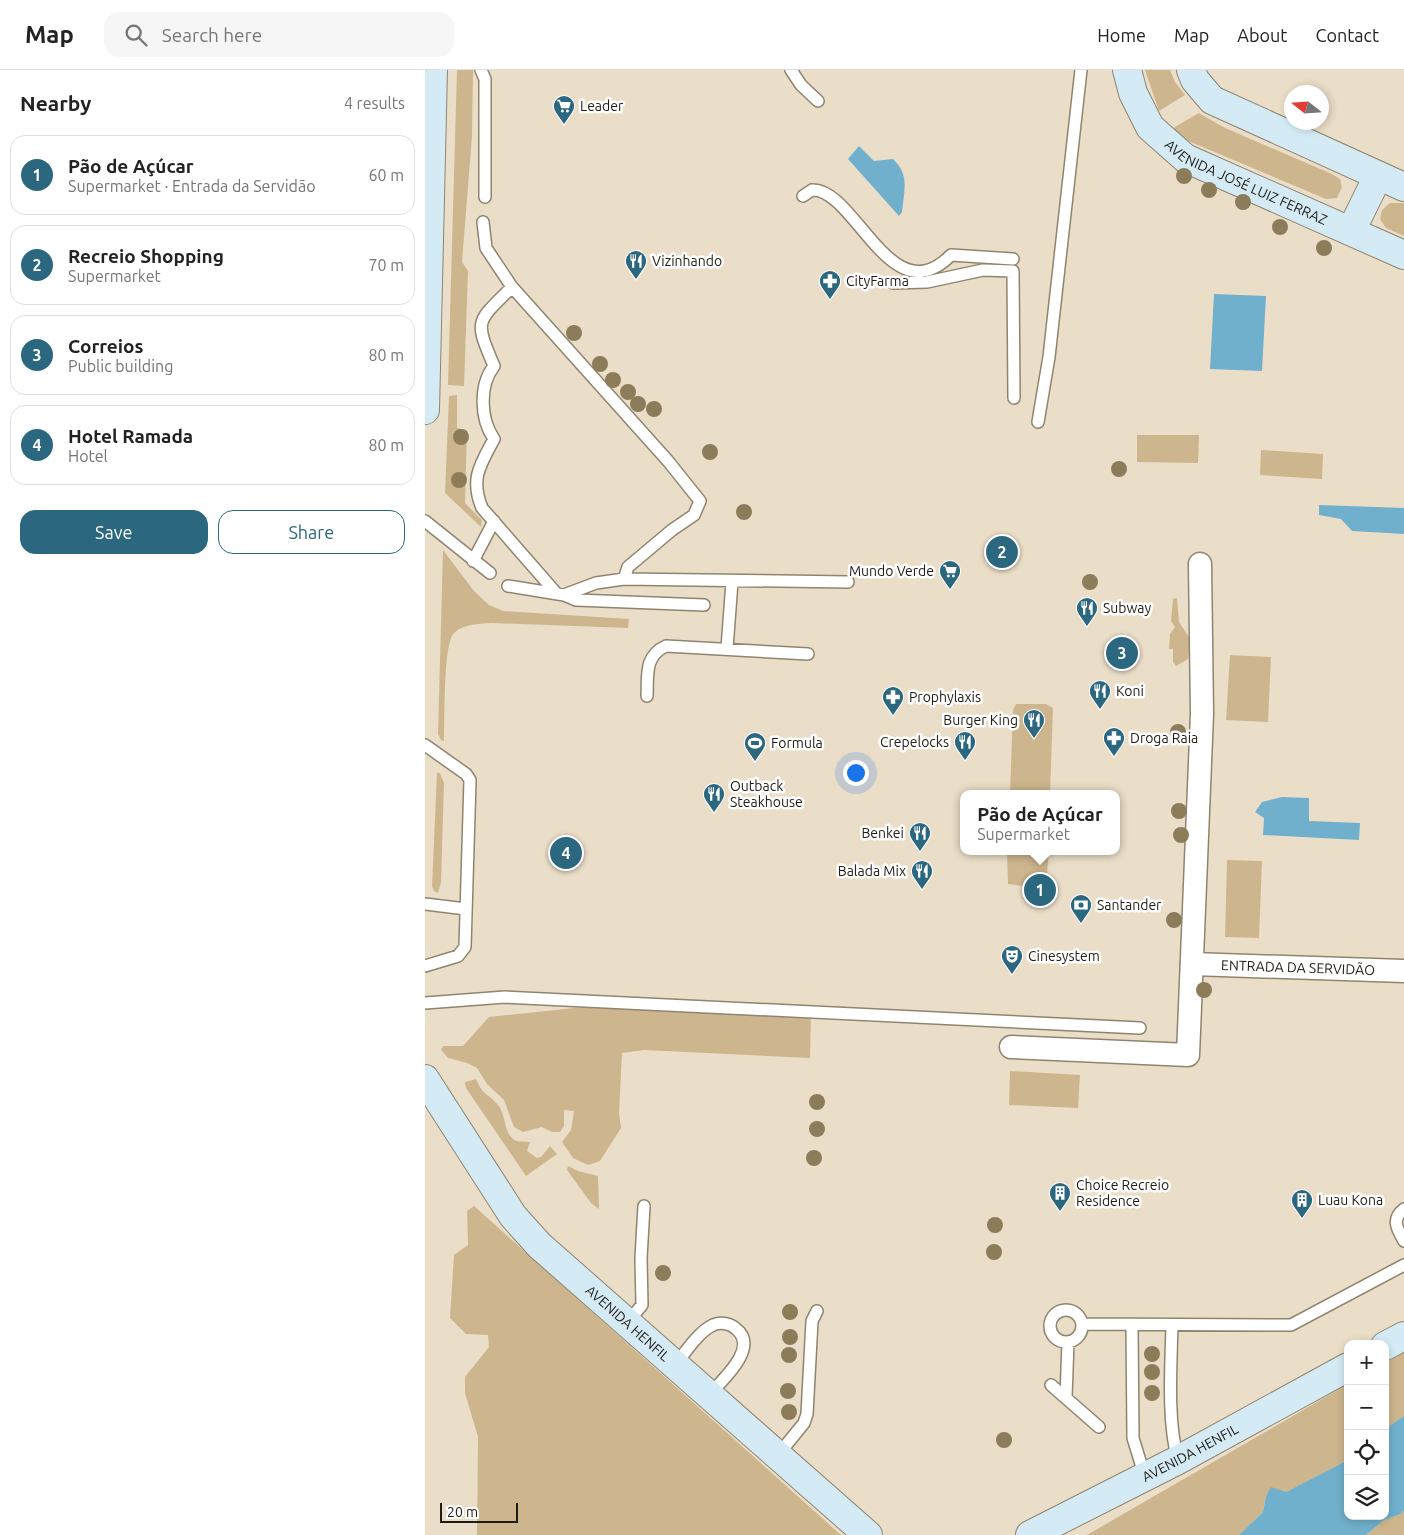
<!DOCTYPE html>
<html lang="en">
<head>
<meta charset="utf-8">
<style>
	body { margin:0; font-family:Ubuntu,sans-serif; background:#f6f6f6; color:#222 }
	.controls { position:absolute; right:15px; bottom:15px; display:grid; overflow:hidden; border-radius:10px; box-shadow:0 2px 8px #0003 }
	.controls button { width:45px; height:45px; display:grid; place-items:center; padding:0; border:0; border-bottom:1px solid #e0e0e0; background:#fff; color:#222; font:25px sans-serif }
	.compass { position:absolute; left:859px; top:15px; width:45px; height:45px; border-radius:50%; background:#fff; box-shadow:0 2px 8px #0003; rotate:287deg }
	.scale { position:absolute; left:15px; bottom:12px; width:78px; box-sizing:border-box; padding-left:5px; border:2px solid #201b13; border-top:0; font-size:14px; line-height:18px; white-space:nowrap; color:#201b13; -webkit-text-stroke:4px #fff; paint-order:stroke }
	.you { position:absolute; left:430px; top:702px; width:18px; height:18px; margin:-12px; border:4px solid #fff; border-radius:50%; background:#1a73e8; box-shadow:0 0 0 8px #1a73e833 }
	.badge { display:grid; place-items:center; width:32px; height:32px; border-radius:50%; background:#2b677e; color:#fff; font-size:16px; font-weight:700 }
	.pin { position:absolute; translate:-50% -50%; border:2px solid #fff; box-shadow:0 1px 5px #0006 }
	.popup { position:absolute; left:535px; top:720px; width:160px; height:65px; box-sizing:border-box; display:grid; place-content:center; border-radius:10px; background:#fff; filter:drop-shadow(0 1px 4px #0005); font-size:16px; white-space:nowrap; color:#767676 }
	.popup b { font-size:19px; color:#222 }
	.popup::after { content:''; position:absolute; left:50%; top:100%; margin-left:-10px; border:10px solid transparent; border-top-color:#fff }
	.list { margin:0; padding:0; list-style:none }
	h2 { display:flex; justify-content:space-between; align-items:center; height:65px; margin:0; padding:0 20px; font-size:21px }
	h2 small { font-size:16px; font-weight:400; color:#767676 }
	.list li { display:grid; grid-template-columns:32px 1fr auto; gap:15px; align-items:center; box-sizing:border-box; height:80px; margin:0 10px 10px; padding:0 10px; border:1px solid #e0e0e0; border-radius:15px }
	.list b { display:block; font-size:19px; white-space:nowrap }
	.list p { margin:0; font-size:16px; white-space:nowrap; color:#767676 }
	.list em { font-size:16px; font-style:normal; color:#767676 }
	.actions { display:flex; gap:10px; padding:15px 20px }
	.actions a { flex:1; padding:11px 0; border:1px solid #2b677e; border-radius:15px; text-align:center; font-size:18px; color:#2b677e }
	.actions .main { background:#2b677e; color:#fff }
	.icon { flex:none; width:28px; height:28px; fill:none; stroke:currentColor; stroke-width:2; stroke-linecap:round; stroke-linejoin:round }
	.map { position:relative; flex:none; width:979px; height:1465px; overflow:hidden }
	header { display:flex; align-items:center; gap:30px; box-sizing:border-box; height:70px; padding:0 25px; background:#fff; border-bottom:1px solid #e0e0e0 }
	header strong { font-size:24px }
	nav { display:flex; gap:28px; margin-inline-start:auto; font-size:18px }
	.search { width:350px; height:45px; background:#f6f6f6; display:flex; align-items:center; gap:12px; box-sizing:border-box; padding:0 18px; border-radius:15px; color:#767676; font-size:19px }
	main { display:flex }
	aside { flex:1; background:#fff }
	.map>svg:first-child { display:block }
	.green { fill:#cdb68d }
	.water { fill:#71b0cc }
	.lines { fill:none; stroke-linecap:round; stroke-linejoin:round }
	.lane-casing { stroke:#90846f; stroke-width:14 }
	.street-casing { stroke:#90846f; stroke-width:25 }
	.secondary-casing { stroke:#90846f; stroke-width:30 }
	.lane { stroke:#fff; stroke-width:11 }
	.street { stroke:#fff; stroke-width:22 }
	.secondary { stroke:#d4ebf5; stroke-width:28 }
	.tree { fill:#8d7c5a }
	.labels { text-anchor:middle; stroke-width:5; stroke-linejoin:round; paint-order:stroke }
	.poi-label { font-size:14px; fill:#201b13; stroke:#fff; text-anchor:start }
	.street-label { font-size:14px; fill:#201b13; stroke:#fff }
</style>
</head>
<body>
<header>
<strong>Map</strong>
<div class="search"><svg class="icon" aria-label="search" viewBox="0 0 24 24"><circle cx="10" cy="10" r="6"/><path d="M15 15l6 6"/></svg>Search here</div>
<nav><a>Home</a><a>Map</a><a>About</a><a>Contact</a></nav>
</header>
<main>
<aside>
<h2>Nearby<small>4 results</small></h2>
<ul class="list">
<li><span class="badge">1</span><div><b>Pão de Açúcar</b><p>Supermarket · Entrada da Servidão</p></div><em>60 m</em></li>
<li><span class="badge">2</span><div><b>Recreio Shopping</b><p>Supermarket</p></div><em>70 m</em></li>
<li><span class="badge">3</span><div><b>Correios</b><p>Public building</p></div><em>80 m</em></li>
<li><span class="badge">4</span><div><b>Hotel Ramada</b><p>Hotel</p></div><em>80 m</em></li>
</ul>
<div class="actions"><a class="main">Save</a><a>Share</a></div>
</aside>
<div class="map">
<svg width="979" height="1465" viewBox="0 0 979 1465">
	<rect width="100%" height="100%" fill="#ebdec8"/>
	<path class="green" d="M32 0H48L47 66 37 192 43 201 39 316 23 315Z
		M720 0H745L750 12 760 25 734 41Z
		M774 43 798 57 907 104 915 109 917 117 912 128 901 129 761 70 748 58Z
		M965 133H979V166L961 158 955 149 957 140Z
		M32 325V358L42 360 40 433 57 450 56 457 20 423 24 326Z
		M712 365H774L773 393 712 392Z
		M836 380 898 384 897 409 835 405Z
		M18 480 49 521 64 535 78 541 204 549 203 558 66 553C54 554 38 554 29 563 18 573 20 652 19 671L16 670 13 664Z
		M752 528 754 552 766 570 763 589 751 596 748 592V579H744L745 564 750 557 746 551 748 529Z
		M805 585 846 587 843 652 801 650Z
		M591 634H621L628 638 625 724H585L588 640Z
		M12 703H15L19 713 16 812 13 823 9 821 7 816Z
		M582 781H624L621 816 606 817 583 814Z
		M802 790 837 791 834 868 800 867Z
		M159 937H201L386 947 385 988 219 980 197 983 194 1043 196 1058 175 1091 163 1095 148 1088 137 1072 146 1060 149 1041 139 1040V1056L135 1062H127L117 1057 98 1062 89 1057 79 1030 62 1014 52 998 42 993 23 988 16 980 18 976H38L64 947Z
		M585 1001 655 1005 653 1038 584 1035Z
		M51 1009C59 1028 63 1022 73 1035 81 1044 78 1059 87 1068 91 1073 99 1071 105 1072L102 1081 112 1088 116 1087 125 1076 132 1084 101 1106 41 1018 40 1012Z
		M143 1096 153 1101 173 1106 174 1139 166 1133 142 1100Z
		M49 1136 416 1465H52L53 1367 40 1323V1307L64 1277 63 1265 41 1264 25 1248 29 1185 43 1175 42 1141Z
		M979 1283V1346L960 1359V1293Z
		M923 1314V1390L861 1422 841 1426 838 1442 814 1465H662Z
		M979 1440V1465H941L959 1450 976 1444Z"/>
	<path class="water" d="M434 76 449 91 468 89C485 105 479 120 477 142L474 146 423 89Z
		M789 224 841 226 837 301 785 299Z
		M894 435 979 438V464L927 461 916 449 894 445Z
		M857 727 884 728V751L935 753 934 770 838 765 839 748 830 742 837 732Z
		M979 1346V1440L976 1444 959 1450 941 1465H814L838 1442 841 1426 846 1417 861 1422 923 1390V1446H960V1359Z"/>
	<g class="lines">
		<g class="lane-casing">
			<path id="lane" d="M56 0 60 9V127
				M366 0 376 15 393 31
				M378 126 387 120C430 118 466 246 526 185L588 189
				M58 152 61 178 87 217 243 391 275 431 269 445 247 460 203 497 199 509
				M468 213 502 212 558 200 588 201 589 328
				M87 217C51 253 49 249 69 296 54 315 55 349 69 369 55 395 45 409 57 438L132 524
				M613 352 624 287 656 0
				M0 451 65 503
				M48 491 69 451
				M83 516 139 525 171 513 199 509 423 512
				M139 525 151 530 279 535
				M302 578 307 512
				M222 626C223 605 219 586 241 576L383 584
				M0 675 41 704 45 710 40 877 33 886 0 896
				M0 834 41 839
				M0 933 80 927 715 958
				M979 1139C966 1149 972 1159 979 1171
				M625 1256a16 16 0 1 1 32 0a16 16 0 1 1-32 0Z
				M202 1253 217 1235 216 1188 219 1136
				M658 1254 866 1255 979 1195
				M747 1255C746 1296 742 1352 753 1390
				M707 1256 708 1368 720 1407
				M250 1295C260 1283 273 1262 288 1255 295 1252 304 1253 310 1258 336 1277 297 1310 284 1325
				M626 1315 674 1357
				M641 1327 643 1272
				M353 1385 379 1353 382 1344 387 1251 392 1241"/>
		</g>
		<g class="street-casing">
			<g id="street">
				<path id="s1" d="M767 894 979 901"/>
				<path d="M586 977 763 985 777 644 775 494"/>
			</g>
		</g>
		<g class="secondary-casing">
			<g id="secondary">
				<path id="s2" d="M702 0 708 23 725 57 760 88 979 185"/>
				<path d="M766 0 770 10 787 30 979 117"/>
				<path d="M926 161 953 106"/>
				<path d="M0 340 8 0"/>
				<path id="s3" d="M0 1009 88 1146 114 1175 443 1465"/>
				<path d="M960 1276 979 1266"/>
				<path id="s4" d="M605 1465 753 1390 923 1297"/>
			</g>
		</g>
		<use href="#lane" class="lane"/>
		<use href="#street" class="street"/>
		<use href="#secondary" class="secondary"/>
	</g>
	<g class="tree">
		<circle cx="759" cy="106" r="8"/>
		<circle cx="784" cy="120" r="8"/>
		<circle cx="818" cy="132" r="8"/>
		<circle cx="855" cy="157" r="8"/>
		<circle cx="899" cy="178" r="8"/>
		<circle cx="149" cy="263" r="8"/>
		<circle cx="175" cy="294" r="8"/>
		<circle cx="188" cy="310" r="8"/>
		<circle cx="203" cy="322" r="8"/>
		<circle cx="213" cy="334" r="8"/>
		<circle cx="229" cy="339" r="8"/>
		<circle cx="36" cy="367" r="8"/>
		<circle cx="285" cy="382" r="8"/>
		<circle cx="694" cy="399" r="8"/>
		<circle cx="34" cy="410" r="8"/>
		<circle cx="319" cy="442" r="8"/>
		<circle cx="665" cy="512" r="8"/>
		<circle cx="753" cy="662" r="8"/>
		<circle cx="754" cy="741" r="8"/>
		<circle cx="756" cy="765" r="8"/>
		<circle cx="749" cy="850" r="8"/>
		<circle cx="779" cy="920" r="8"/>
		<circle cx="392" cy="1032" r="8"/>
		<circle cx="392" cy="1059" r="8"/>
		<circle cx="389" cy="1088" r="8"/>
		<circle cx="570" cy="1155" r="8"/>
		<circle cx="569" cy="1182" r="8"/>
		<circle cx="238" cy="1203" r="8"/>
		<circle cx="365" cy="1242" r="8"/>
		<circle cx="365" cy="1267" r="8"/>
		<circle cx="727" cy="1284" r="8"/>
		<circle cx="364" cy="1285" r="8"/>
		<circle cx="727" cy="1302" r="8"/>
		<circle cx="363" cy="1321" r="8"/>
		<circle cx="727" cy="1323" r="8"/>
		<circle cx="364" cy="1342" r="8"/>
		<circle cx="579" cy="1370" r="8"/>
	</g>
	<defs>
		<g id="supermarket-pin" transform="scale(1.125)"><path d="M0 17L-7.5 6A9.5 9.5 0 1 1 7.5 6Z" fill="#2b677e" stroke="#fff"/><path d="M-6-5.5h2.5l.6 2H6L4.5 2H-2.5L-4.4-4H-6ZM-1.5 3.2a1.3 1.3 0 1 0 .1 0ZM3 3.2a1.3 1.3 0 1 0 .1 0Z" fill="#fff"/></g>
		<g id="restaurant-pin" transform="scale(1.125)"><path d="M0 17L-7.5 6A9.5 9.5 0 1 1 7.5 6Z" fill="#2b677e" stroke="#fff"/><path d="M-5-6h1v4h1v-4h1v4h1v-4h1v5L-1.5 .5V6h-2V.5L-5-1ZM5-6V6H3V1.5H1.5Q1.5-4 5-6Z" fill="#fff"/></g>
		<g id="pharmacy-pin" transform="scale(1.125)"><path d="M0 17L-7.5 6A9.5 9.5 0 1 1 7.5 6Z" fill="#2b677e" stroke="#fff"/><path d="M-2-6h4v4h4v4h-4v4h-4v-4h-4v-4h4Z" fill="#fff"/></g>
		<g id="stadium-pin" transform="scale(1.125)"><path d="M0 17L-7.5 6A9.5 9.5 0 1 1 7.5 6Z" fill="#2b677e" stroke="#fff"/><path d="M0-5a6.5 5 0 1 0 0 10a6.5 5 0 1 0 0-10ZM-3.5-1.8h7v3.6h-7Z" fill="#fff"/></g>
		<g id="bank-pin" transform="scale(1.125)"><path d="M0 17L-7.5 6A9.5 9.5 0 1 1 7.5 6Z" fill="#2b677e" stroke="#fff"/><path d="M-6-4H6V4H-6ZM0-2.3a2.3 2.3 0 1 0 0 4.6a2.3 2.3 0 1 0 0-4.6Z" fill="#fff"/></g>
		<g id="theatre-pin" transform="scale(1.125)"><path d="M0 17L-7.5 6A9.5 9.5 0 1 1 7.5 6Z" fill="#2b677e" stroke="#fff"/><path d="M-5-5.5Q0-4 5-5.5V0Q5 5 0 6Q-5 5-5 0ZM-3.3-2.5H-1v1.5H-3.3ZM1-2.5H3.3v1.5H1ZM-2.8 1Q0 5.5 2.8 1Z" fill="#fff"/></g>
		<g id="building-pin" transform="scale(1.125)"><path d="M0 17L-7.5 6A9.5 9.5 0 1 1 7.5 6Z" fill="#2b677e" stroke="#fff"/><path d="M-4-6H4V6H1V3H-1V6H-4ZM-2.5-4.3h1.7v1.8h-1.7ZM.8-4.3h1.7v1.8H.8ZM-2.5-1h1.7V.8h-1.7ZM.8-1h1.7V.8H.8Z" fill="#fff"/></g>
	</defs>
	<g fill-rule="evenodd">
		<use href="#supermarket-pin" x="139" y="36"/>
		<use href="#restaurant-pin" x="211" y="191"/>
		<use href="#pharmacy-pin" x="405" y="211"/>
		<use href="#supermarket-pin" x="525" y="501"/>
		<use href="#restaurant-pin" x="662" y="538"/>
		<use href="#restaurant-pin" x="675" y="621"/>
		<use href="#pharmacy-pin" x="468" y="627"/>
		<use href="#restaurant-pin" x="609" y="650"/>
		<use href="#pharmacy-pin" x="689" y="668"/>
		<use href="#restaurant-pin" x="540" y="672"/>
		<use href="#stadium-pin" x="330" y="673"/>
		<use href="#restaurant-pin" x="289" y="724"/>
		<use href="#restaurant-pin" x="495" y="763"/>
		<use href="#restaurant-pin" x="497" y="801"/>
		<use href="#bank-pin" x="656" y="835"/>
		<use href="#theatre-pin" x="587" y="886"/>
		<use href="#building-pin" x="635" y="1123"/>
		<use href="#building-pin" x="877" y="1130"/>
	</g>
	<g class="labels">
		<g class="poi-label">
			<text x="155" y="41">Leader</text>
			<text x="227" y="196">Vizinhando</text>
			<text x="421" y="216">CityFarma</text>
			<text x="509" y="506" text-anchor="end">Mundo Verde</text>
			<text x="678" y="543">Subway</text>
			<text x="691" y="626">Koni</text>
			<text x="484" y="632">Prophylaxis</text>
			<text x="593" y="655" text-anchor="end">Burger King</text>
			<text x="705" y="673">Droga Raia</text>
			<text x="524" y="677" text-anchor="end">Crepelocks</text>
			<text x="346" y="678">Formula</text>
			<text x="305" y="721">Outback<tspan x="305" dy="16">Steakhouse</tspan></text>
			<text x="479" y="768" text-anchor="end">Benkei</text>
			<text x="481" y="806" text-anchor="end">Balada Mix</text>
			<text x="672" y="840">Santander</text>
			<text x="603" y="891">Cinesystem</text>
			<text x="651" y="1120">Choice Recreio<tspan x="651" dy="16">Residence</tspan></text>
			<text x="893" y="1135">Luau Kona</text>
		</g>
		<g class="street-label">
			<text dy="5" stroke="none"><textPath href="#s2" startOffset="174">AVENIDA JOSÉ LUIZ FERRAZ</textPath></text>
			<text dy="5" stroke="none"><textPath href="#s1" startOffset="106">ENTRADA DA SERVIDÃO</textPath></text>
			<text dy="5" stroke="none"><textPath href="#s3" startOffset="320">AVENIDA HENFIL</textPath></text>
			<text dy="5" stroke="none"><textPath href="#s4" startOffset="180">AVENIDA HENFIL</textPath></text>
		</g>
	</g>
</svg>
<div class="controls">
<button>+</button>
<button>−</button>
<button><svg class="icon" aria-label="locate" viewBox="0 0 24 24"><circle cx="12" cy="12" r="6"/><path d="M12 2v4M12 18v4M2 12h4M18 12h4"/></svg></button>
<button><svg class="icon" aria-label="layers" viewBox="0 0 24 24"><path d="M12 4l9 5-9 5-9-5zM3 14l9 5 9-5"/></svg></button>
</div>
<svg class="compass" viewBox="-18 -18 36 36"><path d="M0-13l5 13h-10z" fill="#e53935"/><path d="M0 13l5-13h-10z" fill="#767676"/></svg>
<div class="scale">20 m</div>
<div class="you"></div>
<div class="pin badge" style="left:615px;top:820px">1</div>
<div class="popup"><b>Pão de Açúcar</b>Supermarket</div>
<div class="pin badge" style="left:577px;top:482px">2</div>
<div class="pin badge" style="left:697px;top:583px">3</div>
<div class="pin badge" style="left:141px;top:783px">4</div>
</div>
</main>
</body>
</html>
